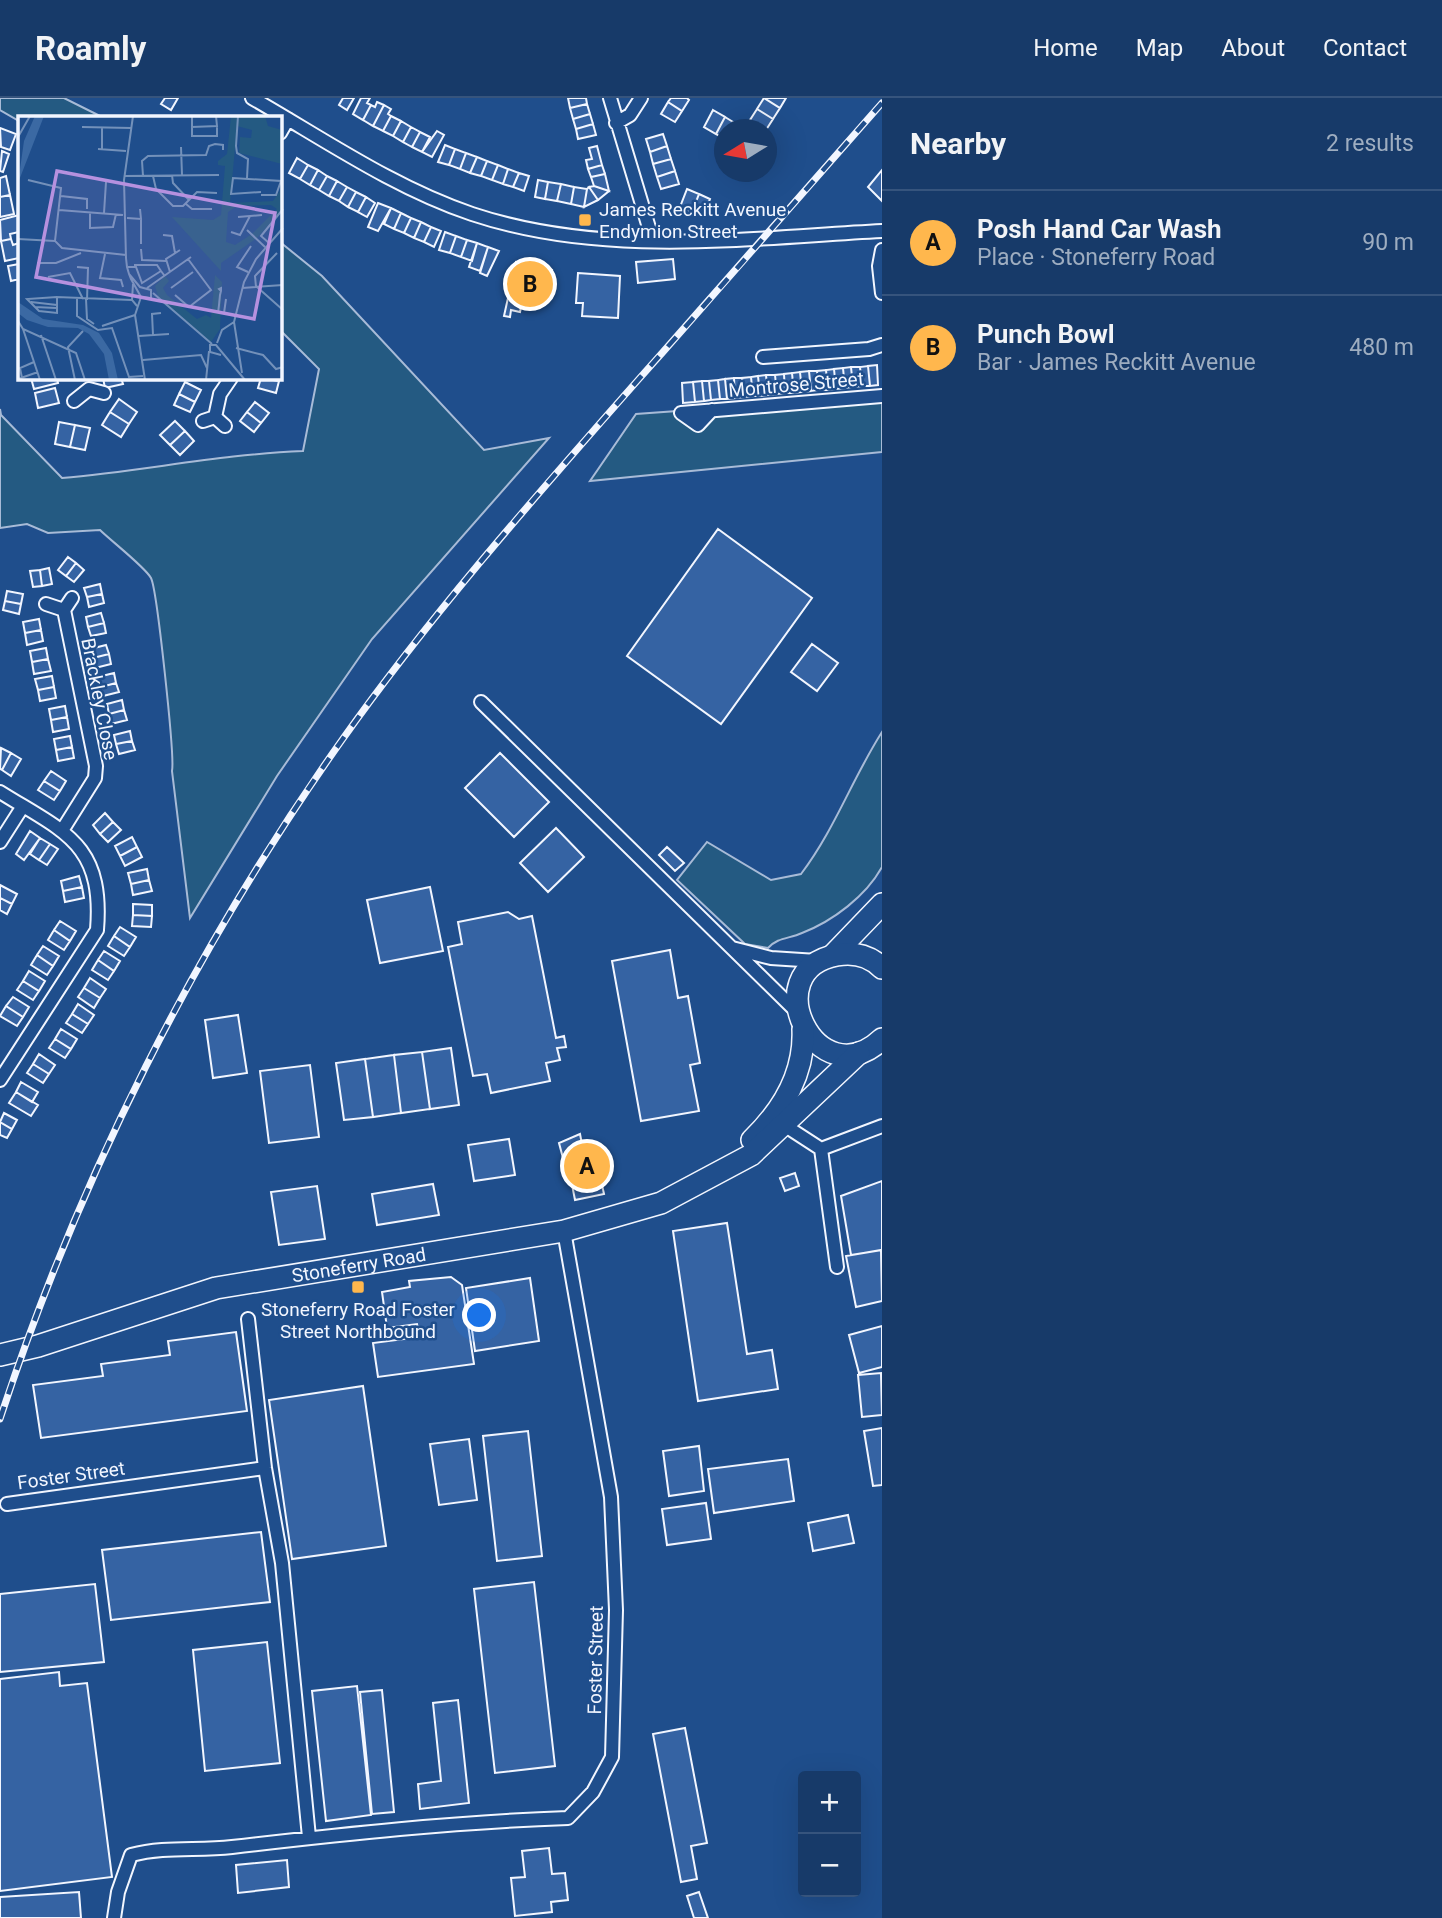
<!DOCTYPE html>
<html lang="en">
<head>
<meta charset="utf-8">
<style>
	body { margin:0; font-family:Roboto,sans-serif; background:#20416f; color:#f1f3f6 }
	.controls { position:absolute; right:21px; bottom:21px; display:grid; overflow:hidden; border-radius:7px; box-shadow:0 7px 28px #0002 }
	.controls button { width:63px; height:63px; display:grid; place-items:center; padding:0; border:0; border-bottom:2px solid #36547d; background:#173a69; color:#f1f3f6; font:35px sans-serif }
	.compass { position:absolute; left:714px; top:21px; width:63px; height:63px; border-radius:50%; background:#173a69; box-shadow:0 7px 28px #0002; rotate:259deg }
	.you { position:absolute; left:480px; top:1218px; width:24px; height:24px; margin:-18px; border:5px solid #fff; border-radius:50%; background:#1a73e8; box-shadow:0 0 0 10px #1a73e833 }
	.badge { display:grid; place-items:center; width:46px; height:46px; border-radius:50%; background:#ffb74d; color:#111; font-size:23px; font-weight:700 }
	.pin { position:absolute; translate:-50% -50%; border:4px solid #fff; box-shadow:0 2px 7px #0006 }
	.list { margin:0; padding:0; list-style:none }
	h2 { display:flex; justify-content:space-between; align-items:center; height:91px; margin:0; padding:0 28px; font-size:30px }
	h2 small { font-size:23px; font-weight:400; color:#9eadc0 }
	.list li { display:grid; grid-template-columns:46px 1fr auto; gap:21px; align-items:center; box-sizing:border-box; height:105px; padding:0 28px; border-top:2px solid #36547d }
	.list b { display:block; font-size:26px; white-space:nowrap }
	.list p { margin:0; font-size:23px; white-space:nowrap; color:#9eadc0 }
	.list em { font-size:23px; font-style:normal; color:#9eadc0 }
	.map { position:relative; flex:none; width:882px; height:1820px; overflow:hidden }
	header { display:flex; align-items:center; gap:42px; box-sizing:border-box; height:98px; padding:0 35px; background:#173a69; border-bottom:2px solid #36547d }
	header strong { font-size:33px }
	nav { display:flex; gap:38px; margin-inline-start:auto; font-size:24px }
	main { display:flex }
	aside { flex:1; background:#173a69 }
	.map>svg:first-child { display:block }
	.green { fill:#245a82; stroke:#a8bbd7; stroke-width:2 }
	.building { fill:#3563a3; stroke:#f2f6ff; stroke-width:2 }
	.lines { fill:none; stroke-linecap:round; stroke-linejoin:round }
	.minor-casing { stroke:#f2f6ff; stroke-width:16 }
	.trunk-casing { stroke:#f2f6ff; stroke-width:24 }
	.minor { stroke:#1f4e8c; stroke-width:12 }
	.trunk { stroke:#1f4e8c; stroke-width:21 }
	.rail-casing { stroke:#f2f6ff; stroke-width:7 }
	.rail { stroke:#1f4e8c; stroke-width:4.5; stroke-dasharray:13; stroke-linecap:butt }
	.poi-dot { fill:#ffb74d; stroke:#1f4e8c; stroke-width:2.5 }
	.labels { text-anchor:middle; stroke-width:5; stroke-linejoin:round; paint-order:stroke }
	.poi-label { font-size:19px; fill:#f2f6ff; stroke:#1f4e8c; text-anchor:start }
	.street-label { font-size:19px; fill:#f2f6ff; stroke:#1f4e8c }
	.inset-road { fill:none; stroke:#7391ba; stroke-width:2 }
	.view { fill:#b691df; fill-opacity:0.15; stroke:#b691df; stroke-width:3.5 }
	.inset-edge { fill:none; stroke:#f2f6ff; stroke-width:3.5 }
</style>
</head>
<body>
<header>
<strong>Roamly</strong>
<nav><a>Home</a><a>Map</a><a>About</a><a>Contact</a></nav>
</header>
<main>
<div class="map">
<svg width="882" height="1820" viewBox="0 0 882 1820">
	<rect width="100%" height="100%" fill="#1f4e8c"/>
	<path class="green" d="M0 0H64L102 19H19V23L0 12Z
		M280 144 322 178 484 352 549 340 372 541 277 678 190 820 172 673C175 659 157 492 151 480 145 469 110 442 100 432L48 435 27 426 0 430V311L1 317 62 380C143 373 223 356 303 353L319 271 280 232Z
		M882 298V354L590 383 636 316Z
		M882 634V769C866 798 833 823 802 835 789 841 778 839 768 850L745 846 677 782 707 744 771 782 801 776C835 731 852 681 882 634Z"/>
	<path class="building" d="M165 0H178L171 12 161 6Z
		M343 0H354L347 12 339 7Z
		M361 0H370L367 5 371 7 363 22 353 16Z
		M568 0H586L587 6 570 10Z
		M671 0H687L689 2 682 13 668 4Z
		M764 0H786L780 10Z
		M764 0 780 10 773 21 757 11Z
		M377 4 384 7 373 28 363 22 371 7 375 9Z
		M668 4 682 13 675 24 661 16Z
		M587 6 590 16 573 21 570 10Z
		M384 7 391 11 388 16 391 18 383 33 373 28Z
		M757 11 773 21 766 32 750 22Z
		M713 12 725 19 716 36 704 29Z
		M590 16 593 26 576 31 573 21Z
		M391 18 401 23 393 38 383 33Z
		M725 19 738 27 735 32H724V41L716 36Z
		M750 22 765 32H744Z
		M401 23 411 29 403 44 393 38Z
		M593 26 596 37 578 41 576 31Z
		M411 29 420 34 412 49 403 44Z
		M0 30 16 36 10 52 1 49Z
		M437 33 444 37 432 59 422 54Z
		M420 34 430 39 422 54 412 49Z
		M663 36 667 48 650 54 646 41Z
		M445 47 455 51 449 67 438 64Z
		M597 48 602 67 588 71 586 62 592 61 589 50Z
		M667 48 671 61 653 66 650 54Z
		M455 51 466 55 460 71 449 67Z
		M2 53 9 56 3 74 0 73Z
		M466 55 477 59 470 75 460 71Z
		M477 59 487 63 481 78 470 75Z
		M297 60 308 67 300 81 289 75Z
		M671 61 675 73 657 79 653 66Z
		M487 63 498 67 492 82 481 78Z
		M308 67 318 72 310 87 300 81Z
		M498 67 508 71 503 86 492 82Z
		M602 67 605 76 591 79 588 71Z
		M508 71 519 75 513 89 503 86Z
		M318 72 327 78 319 92 310 87Z
		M882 72V103L868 89Z
		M675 73 679 86 661 91 657 79Z
		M519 75 529 78 524 93 513 89Z
		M605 76 609 93 594 88 591 79Z
		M6 78 10 97 0 99V80Z
		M327 78 337 83 329 98 319 92Z
		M538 82 548 84 545 101 535 99Z
		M337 83 347 89 339 103 329 98Z
		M548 84 561 86 557 103 545 101Z
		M561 86 574 89 571 106 557 103Z
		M594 88 609 93 598 102 589 89Z
		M347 89 356 94 348 109 339 103Z
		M574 89 587 91 584 109 571 106Z
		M589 89 598 102 584 109 587 91Z
		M687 91 699 96 692 114 680 109Z
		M356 94 366 99 358 114 348 109Z
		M699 96 710 101 703 119 692 114Z
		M10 97 14 116 0 119V99Z
		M366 99 375 105 367 119 358 114Z
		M378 105 391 110 378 133 368 129Z
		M391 110 401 115 394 131 384 126Z
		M401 115 411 120 404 135 394 131Z
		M19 117V134L10 136 11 141 1 143 0 122Z
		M411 120 421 124 414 140 404 135Z
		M421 124 431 129 424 144 414 140Z
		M431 129 441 133 434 149 424 144Z
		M445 134 456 138 450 155 439 152Z
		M456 138 467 142 461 159 450 155Z
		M11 141 13 147 19 145V160L5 163 1 143Z
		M467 142 477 145 472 163 461 159Z
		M477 145 488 149 480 173 469 169Z
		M488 149 499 153 487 178 480 175Z
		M673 161 675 181 638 185 636 164Z
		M516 164 552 172 545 200 535 208 522 205 520 214 511 212 510 219 504 218Z
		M19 166V184V181L11 183 8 168Z
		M578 175 620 178 618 220 582 218 583 205H576Z
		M877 267 878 287 870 288 868 268Z
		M868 268 870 288H862L860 269Z
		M851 269H860L862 288 853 289Z
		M851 269 853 289 845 290 843 270Z
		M843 270 845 290 836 291 834 271Z
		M834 271 836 291 828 292 826 272Z
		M826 272 828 292H819L817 273Z
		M809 273H817L819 292 811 293Z
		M809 273 811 293 802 294 800 274Z
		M800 274 802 294 794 295 792 275Z
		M792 275 794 295H785L784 276Z
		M784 276 785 295 777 296 775 277Z
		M766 277H775L777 296 768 297Z
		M766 277 768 297 760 298 758 278Z
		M758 278 760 298H753L751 279Z
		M751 279 753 298 744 299 742 280Z
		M31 280H57L58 285 34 291Z
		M103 280H121L123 286 105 290Z
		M261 280 279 283 276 295 258 290Z
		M734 280H742L744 299 735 300Z
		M734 280 735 300 727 301 725 281Z
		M725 281 727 301H720L718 282Z
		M718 282 720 301 711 302 709 283Z
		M702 283H709L711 302 704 303Z
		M702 283 704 303 695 304 693 284Z
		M185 284 201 292 195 304 179 296Z
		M693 284 695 304 683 305 682 285Z
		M55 290 59 305 38 310 35 295Z
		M179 296 195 304 190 314 174 307Z
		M119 301 137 314 129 326 110 314Z
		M255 304 269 315 261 325 247 314Z
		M110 314 129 326 121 339 102 327Z
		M247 314 261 325 254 334 240 323Z
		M175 323 185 333 170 347 160 337Z
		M59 324 75 327 70 349 55 346Z
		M75 327 90 330 85 352 70 349Z
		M185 333 194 343 180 357 170 347Z
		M718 431 812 500 721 626 627 558Z
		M68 459 76 465 66 478 58 472Z
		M76 465 84 472 74 484 66 478Z
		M49 470 52 486 42 488 40 472Z
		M40 472 42 488 33 489 30 473Z
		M100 486 102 496 87 499 84 490Z
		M7 493 23 496 21 506 5 503Z
		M102 496 104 505 89 509 87 499Z
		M5 503 21 506 19 516 3 512Z
		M101 515 104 525 88 529 86 519Z
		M39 521 41 532 25 535 23 524Z
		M104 525 106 535 91 538 88 529Z
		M41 532 43 543 27 547 25 535Z
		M812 546 838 565 817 593 791 574Z
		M106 547 109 556 93 560 90 551Z
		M46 550 48 561 32 564 30 553Z
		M109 556 111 566 95 570 93 560Z
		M48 561 51 573 34 576 32 564Z
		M114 575 116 585 101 589 98 579Z
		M52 578 54 589 38 592 35 581Z
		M116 585 119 594 103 598 101 589Z
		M54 589 56 600 40 603 38 592Z
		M122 602 124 612 109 616 107 606Z
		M65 608 67 619 51 622 49 611Z
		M124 612 127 622 111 626 109 616Z
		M67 619 69 631 53 634 51 622Z
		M130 633 132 643 116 646 114 637Z
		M70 638 72 649 56 652 54 641Z
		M132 643 135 652 119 656 116 646Z
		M72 649 74 660 58 663 56 652Z
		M1 650 11 655 2 672 0 671Z
		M11 655 21 661 11 678 2 672Z
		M500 655 549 704 514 739 465 690Z
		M51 673 66 683 60 693 44 683Z
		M44 683 60 693 54 702 38 692Z
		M105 715 113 724 100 736 93 727Z
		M113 724 121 732 108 744 100 736Z
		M556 730 584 759 548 794 520 765Z
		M30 733 40 740 24 762 16 756Z
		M132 739 137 749 120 758 115 748Z
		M40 740 50 746 39 762 30 756Z
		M50 746 58 751 47 767 39 762Z
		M137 749 142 759 125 768 120 758Z
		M667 749 684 765 675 773 659 757Z
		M147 771 149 782 131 786 128 775Z
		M79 778 82 789 63 793 61 783Z
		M149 782 152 793 133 797 131 786Z
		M0 787 17 796 12 806 0 800Z
		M82 789 84 800 65 804 63 793Z
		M430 789 443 853 380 865 367 802Z
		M0 800 12 806 7 816 0 812Z
		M133 806 152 807V818L133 817Z
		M508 814 519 821 532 818 556 940 564 938 566 949 557 950 560 962 546 965 550 983 491 995 487 976 473 978 448 849 462 846 458 824Z
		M133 817 152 818 151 829 132 828Z
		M60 823 76 833 70 843 54 832Z
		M120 829 136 839 130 849 114 838Z
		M54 832 70 843 64 852 48 842Z
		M114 838 130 849 124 858 108 848Z
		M43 848 59 858 53 868 37 857Z
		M670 852 678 900 688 898 700 965 690 967 699 1013 641 1023 612 863Z
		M104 853 120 863 114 873 98 862Z
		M37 857 53 868 47 877 31 867Z
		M98 862 114 873 108 882 92 872Z
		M29 873 45 883 39 893 23 883Z
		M90 880 106 891 100 900 84 890Z
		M23 883 39 893 33 902 17 892Z
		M84 890 100 900 94 910 78 899Z
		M13 899 29 909 23 919 6 908Z
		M78 906 94 917 88 926 72 916Z
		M6 908 23 919 17 928 0 918Z
		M72 916 88 926 82 935 66 925Z
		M238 917 247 975 213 980 205 922Z
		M61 931 77 941 71 951 55 941Z
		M55 941 71 951 65 960 49 950Z
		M451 950 459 1007 430 1011 422 954Z
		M422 954 430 1011 401 1015 394 957Z
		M39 956 55 967 49 976 33 966Z
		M394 957 401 1015 373 1019 365 961Z
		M365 961 373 1019 344 1022 336 965Z
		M33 966 49 976 43 985 27 975Z
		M310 967 319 1039 269 1045 260 973Z
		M21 984 38 994 32 1004 16 994Z
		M16 994 38 1007 31 1018 9 1005Z
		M4 1015 17 1022 12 1031 0 1024Z
		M0 1024 12 1031 7 1040 0 1037Z
		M580 1036 586 1067 597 1064 604 1096 575 1102 569 1071 576 1070 573 1058 563 1060 559 1045Z
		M509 1041 515 1077 474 1083 468 1047Z
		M795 1075 799 1088 785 1093 780 1080Z
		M882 1083V1152L851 1157 841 1098Z
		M433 1086 439 1117 377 1127 372 1096Z
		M317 1088 325 1141 279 1147 271 1094Z
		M727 1125 747 1256 772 1252 778 1291 698 1303 673 1133Z
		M881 1152 882 1203 856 1209 846 1158Z
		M451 1179 462 1187 474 1266 378 1279 373 1245 420 1239 417 1226 387 1230 382 1194 410 1189 409 1183Z
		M530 1180 539 1243 475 1253 466 1190Z
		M882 1228V1269L859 1275 849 1237Z
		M236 1234 247 1313 41 1340 33 1287 103 1278 101 1266 170 1257 168 1243Z
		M881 1275 882 1317 862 1319 858 1277Z
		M363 1288 386 1448 292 1461 269 1302Z
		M882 1330V1387L873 1388 864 1333Z
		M528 1333 542 1458 497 1463 483 1338Z
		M469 1341 477 1402 439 1407 430 1346Z
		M699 1348 704 1393 669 1398 663 1353Z
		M788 1361 794 1403 714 1415 708 1371Z
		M706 1405 711 1441 667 1447 662 1411Z
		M848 1417 854 1445 813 1453 808 1425Z
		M261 1434 270 1504 111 1522 102 1452Z
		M534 1484 555 1668 495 1675 474 1491Z
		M95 1486 104 1564 0 1574V1496Z
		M267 1544 280 1665 205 1673 193 1552Z
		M59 1574 60 1588 87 1585 112 1779 0 1793V1581Z
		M357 1588 371 1717 326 1723 312 1593Z
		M382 1592 394 1714 372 1716 360 1594Z
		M458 1602 469 1705 420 1711 418 1686 441 1683 433 1605Z
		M685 1630 707 1745 691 1748 697 1781 681 1784 653 1636Z
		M549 1750 552 1776 565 1775 568 1802 551 1804 552 1814 515 1818 511 1780 525 1779 522 1753Z
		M287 1762 289 1789 238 1795 236 1767Z
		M79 1794 81 1820H0V1799Z
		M699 1794 708 1820H694L687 1798Z"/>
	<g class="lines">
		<g class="minor-casing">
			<path id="minor" d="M252 0C322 40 394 90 472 116 604 160 747 140 882 133
				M610 0 653 143
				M616 25 630 17 641 0
				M280 35 288 21
				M882 152 879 168 882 195
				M763 259 869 251 882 247
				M74 303 89 291 104 295
				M712 312 698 327 681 315C748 309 815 304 882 298
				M215 319 220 296 231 280
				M203 323 215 319 225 328
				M46 506 64 512 72 500
				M481 604 797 914
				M0 694C64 734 104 745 97 832L0 982
				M63 731 95 680 96 668 64 512
				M0 744 23 708
				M732 850 771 860 817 863
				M784 1027 821 1051 882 1028
				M821 1051 837 1169
				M248 1221 265 1370 282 1465 309 1739
				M7 1406 265 1370
				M114 1820 118 1794 131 1757C166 1748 197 1753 232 1749 344 1736 455 1724 568 1720L593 1694 612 1659 616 1512 611 1399 564 1133"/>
		</g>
		<g class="trunk-casing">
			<g id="trunk">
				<path d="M833 857 882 806"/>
				<path d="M882 870C870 858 854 854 837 857 754 872 817 1002 882 941"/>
				<path d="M752 1042C783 1012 805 974 803 931"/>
				<path id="s1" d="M0 1257 38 1248 216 1190 564 1133 661 1105 751 1057 859 955"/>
			</g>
		</g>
		<use href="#minor" class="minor"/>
		<use href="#trunk" class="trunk"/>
		<g class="rail-casing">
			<path id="rail" d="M0 1321C79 1080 196 848 342 642 432 515 536 398 638 282 720 190 801 97 882 5"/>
		</g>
		<use href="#rail" class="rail"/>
	</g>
	<g class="poi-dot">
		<rect x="578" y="115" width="14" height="14" rx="3.5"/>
		<rect x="351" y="1182" width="14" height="14" rx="3.5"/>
	</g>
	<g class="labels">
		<g class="poi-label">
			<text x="599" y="118">James Reckitt Avenue<tspan x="599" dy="22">Endymion Street</tspan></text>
			<text x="358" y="1218" text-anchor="middle">Stoneferry Road Foster<tspan x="358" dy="22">Street Northbound</tspan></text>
		</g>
		<g class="street-label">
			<text transform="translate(796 286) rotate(-5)" y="7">Montrose Street</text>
			<text transform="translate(100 601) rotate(79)" y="7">Brackley Close</text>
			<text dy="7" stroke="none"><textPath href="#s1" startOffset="371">Stoneferry Road</textPath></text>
			<text transform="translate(71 1377) rotate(-8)" y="7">Foster Street</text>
			<text transform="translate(595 1562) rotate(-89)" y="7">Foster Street</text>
		</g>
	</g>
	<g transform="translate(18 18)">
		<rect width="264" height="264" fill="#1f4e8c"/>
		<path d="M213 0H247L250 10 264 14V48L221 37 222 21 233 22 234 14 219 10 212 87 255 85 264 72V94L239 122 203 147V155L154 101 195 104 203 99 207 50 200 49V45L209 38ZM253 89 259 93 234 118 217 129 208 126 210 96 219 90ZM197 159 204 166 202 213 193 226 140 180 137 170 147 160 151 165 145 172 149 179 179 203 188 199 193 202Z" fill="#245a82" fill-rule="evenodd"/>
		<path d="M17 0H26L0 67 6 25ZM0 186 25 203 65 209 81 217 94 237 100 264H91L86 238 71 218 60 212 30 211 9 204 0 197Z" fill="#3b69a3"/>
		<path class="inset-road" d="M174 0V11L199 10 198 0M220 0 218 30 219 37 230 43 229 62M64 11 113 12M174 11V20H199V10M0 21 12 0M163 31 164 59M80 33 108 35M84 33V11M154 59 155 67 171 84M107 60 201 59M125 60 124 45 130 40 188 39 191 30 197 28 205 29V34M135 60 138 73 155 90H165L179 76 199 77M10 64 43 72 37 125 44 132 108 139M243 79H258L263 65 215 62 213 78 243 76M43 80 69 83V93M168 88 174 93H194M41 94 105 99M72 97V112L95 111 98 98M86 97 88 66M220 101 244 99M109 102 123 103 122 93M123 103V128M229 114 247 131M213 116 222 119 232 100M145 119 154 120 157 137M0 123 37 125M251 127 243 120 265 93M123 133 124 144 148 145M87 138 82 162 103 164 105 171M19 147H38L63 137M116 149H139L143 155M59 151 70 152 69 184M110 151H118L124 167 143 155 146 159M152 156 148 143 162 134M230 156 219 151 233 130M111 158 122 171 133 174V182L123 181 113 163 111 158 109 151 108 142 106 64 115 0M30 161 52 157 65 183M115 168 114 184 119 190M238 171 237 160 259 137M239 171 265 194M129 172 173 141M153 172 175 156M224 172 265 169M135 177 194 228M157 179 171 191 193 174 170 143M39 181 9 183 21 195 39 197V181L114 184M123 181 117 199 127 264M59 183V200L80 214 94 212 111 261 125 260M68 183 69 203 76 208M208 183 206 197 220 200M13 186 39 189M17 191 38 192M200 197 201 189 202 179 203 175V172L201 173 203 175M0 205 5 213 58 237 67 264M84 210 117 199M5 213 22 264M23 219 38 264M135 219 134 198 143 197M121 220 151 218M199 227 204 214 216 206M218 232 245 239 258 253 265 251M203 239 192 236V229H198L227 264M125 244 183 239 189 252M224 257 216 206 226 166 238 143 265 112M4 262 2 252 16 246M0 263 20 256M57 264 50 231 65 215M188 264 191 235"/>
		<path class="view" d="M39 55 257 97 236 203 18 161Z"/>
		<rect width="264" height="264" class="inset-edge"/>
	</g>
</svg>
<div class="controls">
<button>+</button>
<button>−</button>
</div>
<svg class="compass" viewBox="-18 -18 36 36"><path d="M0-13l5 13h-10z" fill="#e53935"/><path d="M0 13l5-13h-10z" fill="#9eadc0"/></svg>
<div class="you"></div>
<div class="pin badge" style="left:587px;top:1068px">A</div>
<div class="pin badge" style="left:530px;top:186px">B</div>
</div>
<aside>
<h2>Nearby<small>2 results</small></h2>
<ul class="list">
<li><span class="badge">A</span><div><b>Posh Hand Car Wash</b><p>Place · Stoneferry Road</p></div><em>90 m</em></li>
<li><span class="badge">B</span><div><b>Punch Bowl</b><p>Bar · James Reckitt Avenue</p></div><em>480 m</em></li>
</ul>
</aside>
</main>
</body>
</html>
